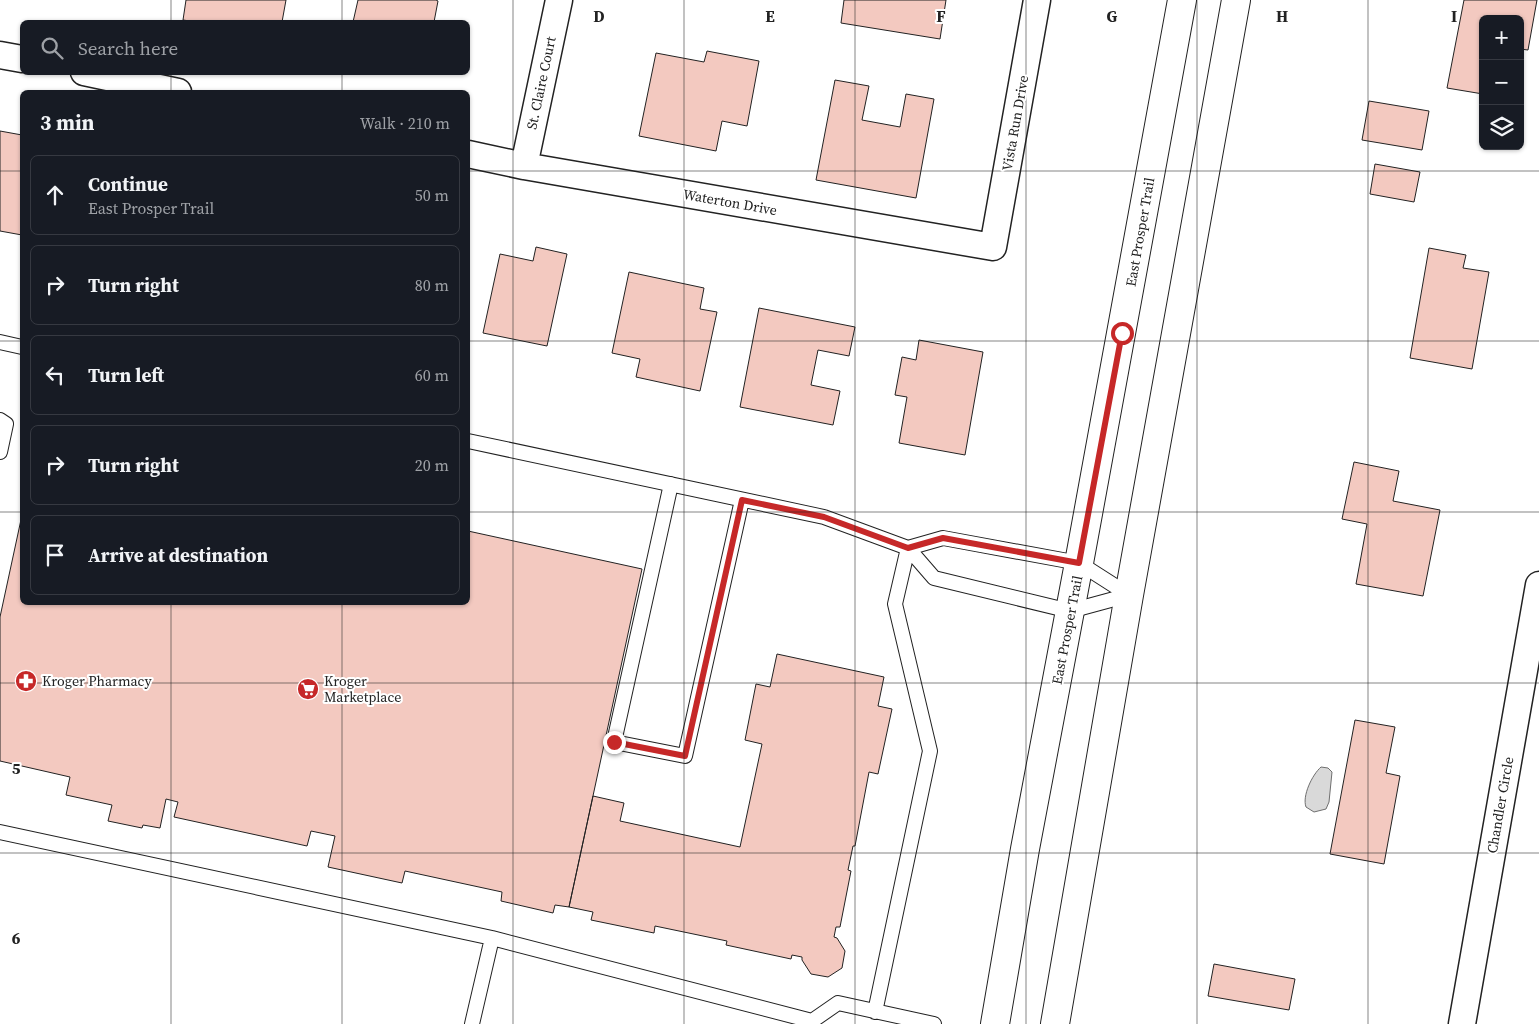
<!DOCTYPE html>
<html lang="en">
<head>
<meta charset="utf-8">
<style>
	body { margin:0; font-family:"Source Serif 4",serif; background:#20242c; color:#f1f3f6 }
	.controls { position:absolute; right:15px; top:15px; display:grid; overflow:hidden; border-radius:8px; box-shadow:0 1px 4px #0004 }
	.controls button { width:45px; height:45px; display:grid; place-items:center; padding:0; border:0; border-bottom:1px solid #363941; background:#171b24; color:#f1f3f6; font:25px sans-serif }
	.stop { position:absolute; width:15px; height:15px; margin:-11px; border:4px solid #c62828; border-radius:50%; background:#fff }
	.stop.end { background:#c62828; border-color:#fff; box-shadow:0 1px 5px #0008 }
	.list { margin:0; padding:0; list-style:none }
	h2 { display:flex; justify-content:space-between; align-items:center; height:65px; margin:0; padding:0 20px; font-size:21px }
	h2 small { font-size:16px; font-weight:400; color:#9ea1a6 }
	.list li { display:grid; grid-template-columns:32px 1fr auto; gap:15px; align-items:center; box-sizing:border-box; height:80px; margin:0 10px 10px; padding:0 10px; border:1px solid #363941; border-radius:8px }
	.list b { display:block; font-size:19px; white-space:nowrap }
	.list p { margin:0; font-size:16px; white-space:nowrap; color:#9ea1a6 }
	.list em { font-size:16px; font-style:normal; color:#9ea1a6 }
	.icon { flex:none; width:28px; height:28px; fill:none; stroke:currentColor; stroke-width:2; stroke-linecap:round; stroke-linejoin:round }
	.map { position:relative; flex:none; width:1539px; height:1024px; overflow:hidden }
	.search { position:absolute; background:#171b24; box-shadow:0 1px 4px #0004; left:20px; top:20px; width:450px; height:55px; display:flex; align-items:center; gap:12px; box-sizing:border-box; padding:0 18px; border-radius:8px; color:#9ea1a6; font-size:19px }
	.panel { position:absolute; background:#171b24; box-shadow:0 1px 4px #0004; left:20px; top:90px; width:450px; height:515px; border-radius:8px }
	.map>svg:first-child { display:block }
	.water { fill:#d9d9d9; stroke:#6f6f6f }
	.building { fill:#f3c9c0; stroke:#222 }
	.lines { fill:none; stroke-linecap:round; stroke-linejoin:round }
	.lane-casing { stroke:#222; stroke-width:16 }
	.street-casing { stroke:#222; stroke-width:29 }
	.secondary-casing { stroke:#222; stroke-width:30 }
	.lane { stroke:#fff; stroke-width:14 }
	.street { stroke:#fff; stroke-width:26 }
	.secondary { stroke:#fff; stroke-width:28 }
	.route { stroke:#c62828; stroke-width:6 }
	.grid { fill:none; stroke:#222; stroke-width:1; stroke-opacity:0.55 }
	.labels { text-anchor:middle; stroke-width:4; stroke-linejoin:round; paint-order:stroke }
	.street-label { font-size:14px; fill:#222; stroke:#fff }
	.poi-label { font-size:14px; fill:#222; stroke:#fff; text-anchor:start }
	.grid-label { font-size:16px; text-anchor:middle; font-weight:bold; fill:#222; stroke:#fff; stroke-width:4; stroke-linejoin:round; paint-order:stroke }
</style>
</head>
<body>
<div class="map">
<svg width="1539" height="1024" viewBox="0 0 1539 1024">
	<rect width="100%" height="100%" fill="#fff"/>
	<path class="water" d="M1321 767 1328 768 1332 772 1329 802 1326 809 1314 812 1306 807C1302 796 1312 775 1321 767Z"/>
	<path class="building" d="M186 0H286L282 22H196L183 20Z
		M358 0H436L438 1 434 22H353Z
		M844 0H946L940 39 841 23Z
		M1464 0H1537L1528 50 1520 49V19H1483V94L1447 88Z
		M707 51 759 61 747 126 722 121 716 151 639 136 656 53 704 62Z
		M835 80 869 86 862 120 900 127 906 94 934 99 916 198 816 180Z
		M1369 101 1429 111 1422 150 1362 140Z
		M0 131 22 135V235L0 231Z
		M1375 164 1420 172 1414 202 1370 194Z
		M536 247 567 254 547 346 483 333 500 254 533 261Z
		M1429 248 1466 255 1463 268 1489 272 1472 369 1410 358Z
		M629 272 704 288 700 309 717 312 700 391 636 377 640 359 612 353Z
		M759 308 855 327 849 356 818 350 811 385 840 391 833 425 740 407Z
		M919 340 983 352 965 455 899 443 907 397 895 395 902 357 916 360Z
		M1354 462 1399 471 1393 501 1440 510 1423 596 1356 584 1367 524 1342 519Z
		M22 515V602H468V531L642 569 569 907 555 905 553 913 501 901 502 892 405 871 402 883 328 867 335 836 311 831 307 846 174 817 178 802 166 799 160 828 143 825 142 828 108 821 112 805 66 795 70 777 0 761V617Z
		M777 654 884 677 878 706 892 709 878 774 869 772 855 846H853L848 870 851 871 840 927H836L834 937 837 938 845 951 842 968 828 977 811 974 802 960V957L792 955 791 959 726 945 727 941 655 926 654 933 591 920 593 912 569 907 593 796 624 803 620 821 740 847 762 744 745 740 756 684 770 687Z
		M1355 720 1395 727 1386 773 1400 776 1384 864 1330 854Z
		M1214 964 1295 979 1289 1010 1208 996Z"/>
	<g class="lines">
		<g class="lane-casing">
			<path id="lane" d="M0 342 22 347
				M0 420 6 424 0 452
				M468 441 824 517 908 548 934 578 1070 611 1129 595
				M671 484 614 742 685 756 742 500
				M908 548 943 538 1079 563 1129 595
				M0 832 492 938 812 1021 814 1024
				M875 1012 930 751 895 604 908 548
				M812 1021 838 1003 934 1024
				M472 1024 492 938"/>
		</g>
		<g class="street-casing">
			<path id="street" d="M0 55 22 59
				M84 72 178 92
				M468 154 524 166 993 247 1037 0
				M524 166 559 0
				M1462 1024 1539 585"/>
		</g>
		<g class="secondary-casing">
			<path id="secondary" d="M995 1024 1025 849 1079 563 1182 0
				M1055 1024 1129 595 1236 0"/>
		</g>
		<use href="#lane" class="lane"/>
		<use href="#street" class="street"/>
		<use href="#secondary" class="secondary"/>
	</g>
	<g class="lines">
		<path class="route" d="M614 742 685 756 742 500 824 517 908 548 943 538 1079 563 1122 333"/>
	</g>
	<path class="grid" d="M171 0V22M342 0V22M513 0V1024M684 0V1024M855 0V1024M1026 0V1024M1197 0V1024M1368 0V1024M171 72V92M342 72V92M0 171H22M468 171H1539M0 341H22M468 341H1539M0 512H22M468 512H1539M171 602V1024M342 602V1024M0 683H1539M0 853H1539"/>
	<defs>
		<g id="pharmacy-disc" transform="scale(1.125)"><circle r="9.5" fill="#c62828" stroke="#fff"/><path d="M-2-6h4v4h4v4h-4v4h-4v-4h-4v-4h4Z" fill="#fff"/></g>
		<g id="supermarket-disc" transform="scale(1.125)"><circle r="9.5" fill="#c62828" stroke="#fff"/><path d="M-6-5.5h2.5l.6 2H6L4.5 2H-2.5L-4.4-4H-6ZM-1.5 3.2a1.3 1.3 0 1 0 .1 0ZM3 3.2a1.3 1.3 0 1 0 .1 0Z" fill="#fff"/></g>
	</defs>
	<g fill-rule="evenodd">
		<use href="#pharmacy-disc" x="26" y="681"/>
		<use href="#supermarket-disc" x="308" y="689"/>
	</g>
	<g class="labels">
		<g class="street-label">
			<text transform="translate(541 83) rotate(-78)" y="5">St. Claire Court</text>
			<text transform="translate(1015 123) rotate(-80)" y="5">Vista Run Drive</text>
			<text transform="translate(730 202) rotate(10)" y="5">Waterton Drive</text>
			<text transform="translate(1140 232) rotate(-80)" y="5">East Prosper Trail</text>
			<text transform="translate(1067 630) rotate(-79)" y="5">East Prosper Trail</text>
			<text transform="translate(1500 805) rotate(-80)" y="5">Chandler Circle</text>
		</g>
		<g class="poi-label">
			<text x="42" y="686">Kroger Pharmacy</text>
			<text x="324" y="686">Kroger<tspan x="324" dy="16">Marketplace</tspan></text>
		</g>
	</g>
	<g class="grid-label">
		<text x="599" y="22">D</text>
		<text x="770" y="22">E</text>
		<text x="941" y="22">F</text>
		<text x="1112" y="22">G</text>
		<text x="1282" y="22">H</text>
		<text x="1454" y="22">I</text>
		<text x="16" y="774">5</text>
		<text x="16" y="944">6</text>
	</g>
</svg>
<div class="controls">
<button>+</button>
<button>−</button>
<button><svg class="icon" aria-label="layers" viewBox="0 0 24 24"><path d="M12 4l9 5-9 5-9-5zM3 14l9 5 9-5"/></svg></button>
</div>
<div class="stop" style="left:1122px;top:333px"></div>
<div class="stop end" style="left:614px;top:742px"></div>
<div class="search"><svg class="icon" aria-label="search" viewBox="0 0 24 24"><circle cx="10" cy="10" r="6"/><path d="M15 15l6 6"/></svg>Search here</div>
<section class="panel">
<h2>3 min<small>Walk · 210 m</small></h2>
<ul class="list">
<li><svg class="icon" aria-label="ahead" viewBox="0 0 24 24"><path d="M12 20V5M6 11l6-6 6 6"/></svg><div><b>Continue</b><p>East Prosper Trail</p></div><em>50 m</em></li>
<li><svg class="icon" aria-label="right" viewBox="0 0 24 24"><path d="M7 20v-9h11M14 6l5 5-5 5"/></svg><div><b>Turn right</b></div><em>80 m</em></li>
<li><svg class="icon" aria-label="left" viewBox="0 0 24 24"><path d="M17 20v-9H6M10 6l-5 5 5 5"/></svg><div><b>Turn left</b></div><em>60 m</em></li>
<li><svg class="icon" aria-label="right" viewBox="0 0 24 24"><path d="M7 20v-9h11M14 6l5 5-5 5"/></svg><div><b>Turn right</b></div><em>20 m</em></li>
<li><svg class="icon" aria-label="arrive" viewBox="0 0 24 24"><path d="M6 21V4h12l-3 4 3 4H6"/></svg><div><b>Arrive at destination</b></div></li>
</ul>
</section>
</div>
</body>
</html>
